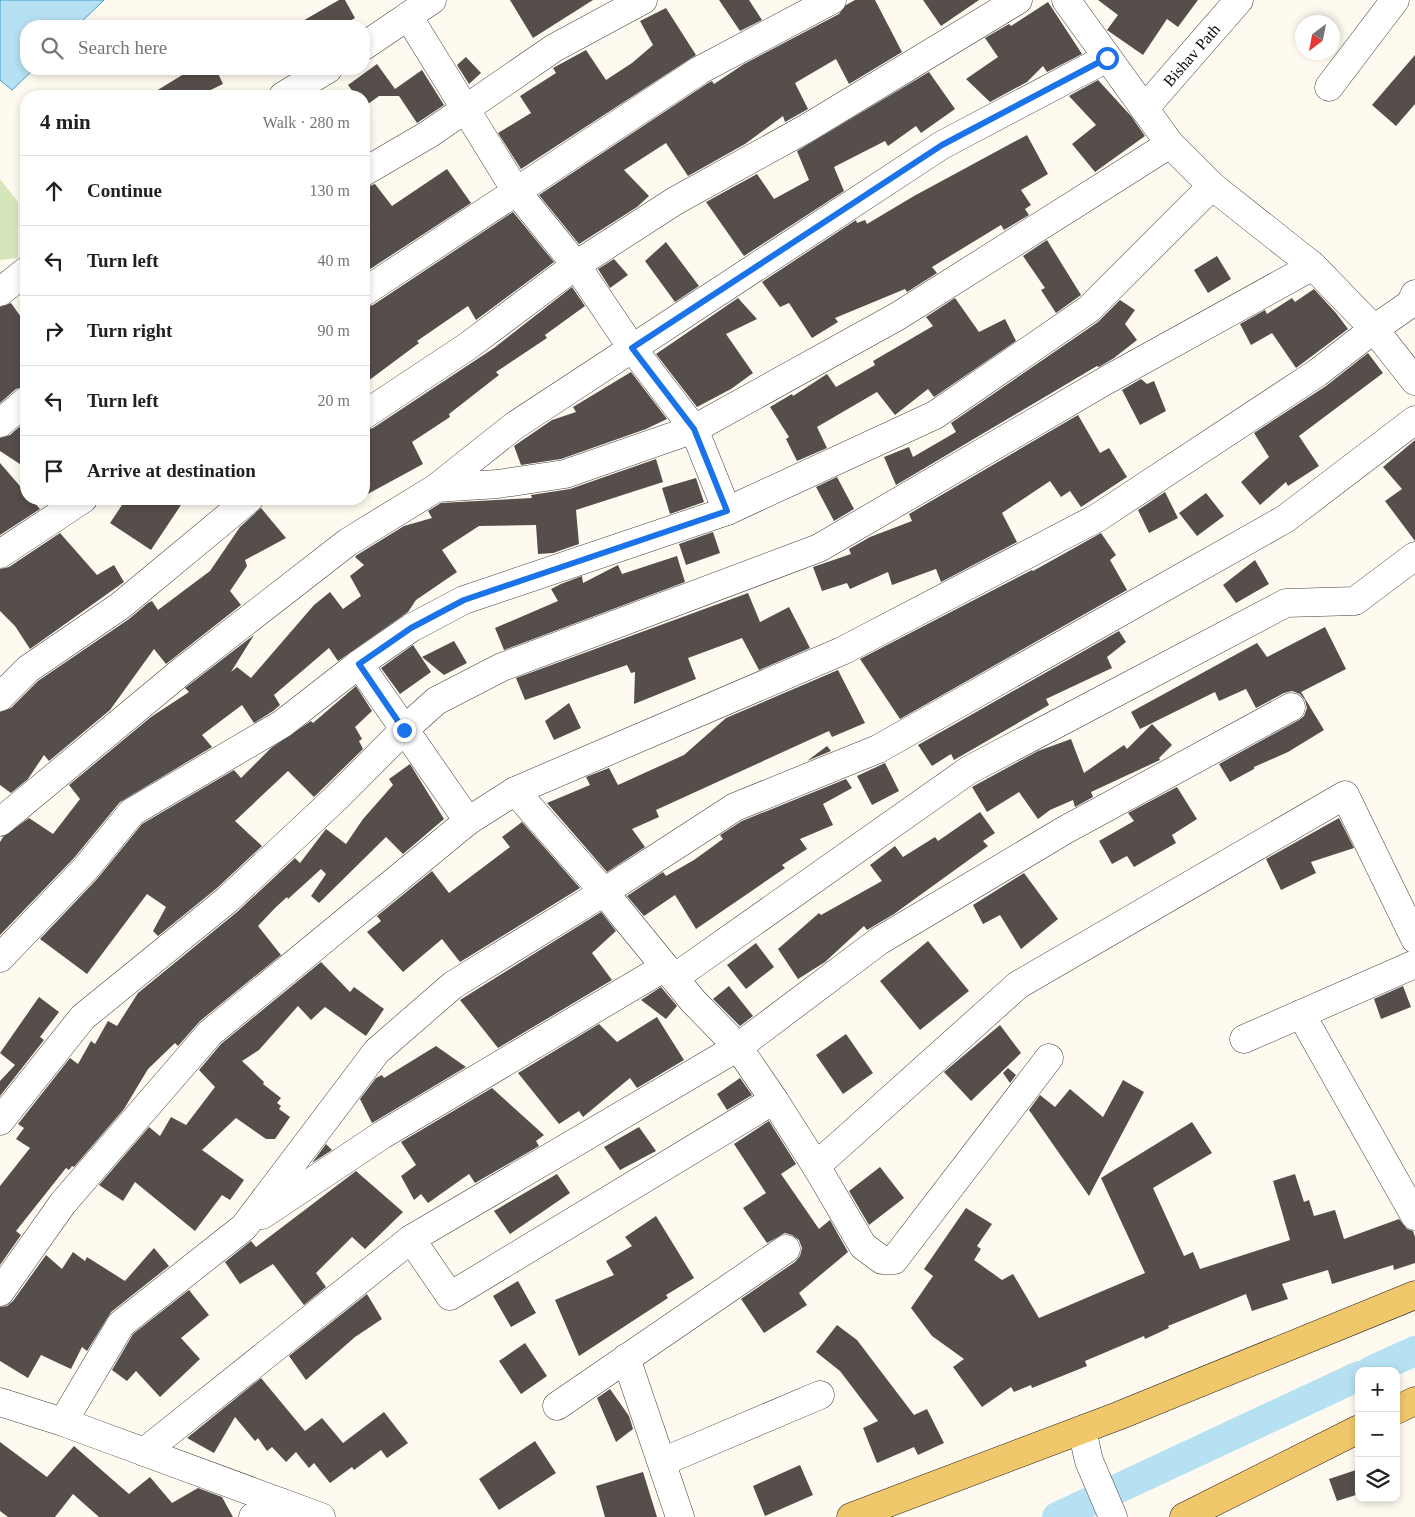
<!DOCTYPE html>
<html lang="en">
<head>
<meta charset="utf-8">
<style>
	body { margin:0; font-family:Georgia,serif; background:#f2f2f2; color:#202124 }
	.controls { position:absolute; right:15px; bottom:15px; display:grid; overflow:hidden; border-radius:10px; box-shadow:0 2px 8px #0003 }
	.controls button { width:45px; height:45px; display:grid; place-items:center; padding:0; border:0; border-bottom:1px solid #e0e0e0; background:#fff; color:#202124; font:25px sans-serif }
	.compass { position:absolute; left:1295px; top:15px; width:45px; height:45px; border-radius:50%; background:#fff; box-shadow:0 2px 8px #0003; rotate:212deg }
	.stop { position:absolute; width:15px; height:15px; margin:-11px; border:4px solid #1a73e8; border-radius:50%; background:#fff }
	.stop.end { background:#1a73e8; border-color:#fff; box-shadow:0 1px 5px #0008 }
	.list { margin:0; padding:0; list-style:none }
	h2 { display:flex; justify-content:space-between; align-items:center; height:65px; margin:0; padding:0 20px; font-size:21px }
	h2 small { font-size:16px; font-weight:400; color:#757577 }
	.list li { display:grid; grid-template-columns:32px 1fr auto; gap:15px; align-items:center; box-sizing:border-box; height:70px; padding:0 20px; border-top:1px solid #e0e0e0 }
	.list b { display:block; font-size:19px; white-space:nowrap }
	.list em { font-size:16px; font-style:normal; color:#757577 }
	.icon { flex:none; width:28px; height:28px; fill:none; stroke:currentColor; stroke-width:2; stroke-linecap:round; stroke-linejoin:round }
	.map { position:relative; flex:none; width:1415px; height:1517px; overflow:hidden }
	.search { position:absolute; background:#fff; box-shadow:0 2px 8px #0003; left:20px; top:20px; width:350px; height:55px; display:flex; align-items:center; gap:12px; box-sizing:border-box; padding:0 18px; border-radius:20px; color:#757577; font-size:19px }
	.panel { position:absolute; background:#fff; box-shadow:0 2px 8px #0003; left:20px; top:90px; width:350px; height:415px; border-radius:20px }
	.map>svg:first-child { display:block }
	.green { fill:#d5e7ba }
	.water { fill:#b6e1f3; stroke:#419bc6 }
	.lines { fill:none; stroke-linecap:round; stroke-linejoin:round }
	.canal { stroke:#b6e1f3; stroke-width:30 }
	.building { fill:#564e4a }
	.minor-casing { stroke:#404040; stroke-width:29 }
	.major-casing { stroke:#1e1e1e; stroke-width:29 }
	.minor { stroke:#fff; stroke-width:28 }
	.major { stroke:#f1c76c; stroke-width:28 }
	.route { stroke:#1a73e8; stroke-width:6 }
	.labels { text-anchor:middle; stroke-width:5; stroke-linejoin:round; paint-order:stroke }
	.street-label { font-size:16px; fill:#0d0d0d; stroke:#fff }
</style>
</head>
<body>
<div class="map">
<svg width="1415" height="1517" viewBox="0 0 1415 1517">
	<rect width="100%" height="100%" fill="#fefaef"/>
	<path class="green" d="M0 179 18 202V258L0 260Z"/>
	<path class="water" d="M0 0H104L77 26H26V69H34L12 90 0 80Z"/>
	<g class="lines">
		<path class="canal" d="M1371 1371 1415 1351
			M1057 1517 1359 1376"/>
	</g>
	<path class="building" d="M339 0H345L355 18 341 26H294Z
		M510 0H593L533 38Z
		M719 0H749L762 20 740 31Z
		M855 0H875L902 52 849 84 836 59 795 83 808 109 785 122 783 116 745 144 688 176 666 143 624 170 649 196 637 207 579 244 539 195 708 83 712 81 714 84 744 64 839 14 846 5Z
		M923 0H979L941 26Z
		M1098 0H1198L1178 27 1167 19 1143 55 1107 30 1118 15Z
		M1048 2 1082 54 1047 72 1043 66 1027 82 990 102 966 79 998 57 985 38 1009 24 1011 26Z
		M666 8 696 55 521 169 498 133 531 113 520 96 556 73 553 68 586 50 606 80 632 63 653 45 640 21Z
		M1415 55V104L1396 126 1372 105Z
		M466 57 481 73 469 84 457 65Z
		M377 64 395 89 422 70 444 105 417 123 399 96H379L364 107V96H356L348 85Z
		M192 69H216L223 84 198 96H148Z
		M929 72 955 109 921 133 916 126 888 146 885 141 834 167 844 191 744 256 706 202 757 174 774 199 809 180 797 151Z
		M1098 80 1131 116 1145 136 1095 172 1072 144 1096 125 1069 96Z
		M1027 135 1048 174 1021 190 1031 205 1025 209 1029 215 1004 230 1001 225 932 267 937 273 907 292 905 289 835 318 838 322 812 338 789 303 780 307 762 282 856 220 857 223 865 220 867 224 914 196Z
		M447 169 471 203 364 273V188L375 184 392 206Z
		M513 212 554 262 476 320 468 306 417 341 419 343 364 384V307L373 305Z
		M1047 240 1081 295 1056 313 1041 290 1045 288 1023 256Z
		M666 242 699 286 675 302 645 261Z
		M1217 256 1231 279 1208 293 1194 270Z
		M614 259 628 275 610 288 598 269Z
		M572 287 585 306 545 335 547 338 496 372 499 375 449 414 450 417 412 442 423 464 364 496V430L373 428 494 348Z
		M1314 289 1336 313 1348 329 1296 368 1272 333 1251 345 1240 324 1265 310 1267 314 1292 298 1295 302Z
		M738 298 757 319 726 334 753 373 731 389 697 407 656 354Z
		M955 298 979 332 1005 319 1016 341 934 397 928 389 895 415 877 392 817 427 827 448 797 461 786 439 789 437 770 407 792 394 793 396 827 374 836 387 875 365 873 361 933 326 926 317Z
		M1120 300 1135 310 1125 324 1137 340 1114 358 1099 367 1097 366 896 485 884 457 909 447 913 457 956 432 951 423 1098 322Z
		M11 303 26 324V386L16 389 0 403V307Z
		M1368 353 1383 373 1299 436 1319 466 1288 486 1286 482 1260 505 1241 482 1269 457 1254 433 1326 386Z
		M631 372 667 419 646 429 561 459 521 465 514 446 552 420 576 412 573 407Z
		M1141 379 1147 384 1154 381 1166 411 1140 425 1122 390Z
		M1078 415 1100 453 1109 448 1127 477 1081 507 1070 491 1061 497 1050 481 1002 513 1017 542 941 582 936 569 892 585 888 572 850 589 847 583 822 591 813 567 851 554 849 549 870 537 912 521 909 514Z
		M26 421V468L0 451V438L10 435Z
		M1415 440V541L1385 501 1402 489 1383 467Z
		M656 459 663 482 576 510 579 544 553 553 538 554 536 525 479 526 442 550 457 572 416 600 408 612 338 661 329 648 274 695 280 705 273 711 254 723 242 705 202 735 212 747 120 802 74 858 0 935V842L3 837 29 818 53 834 80 799 69 785 151 717 189 692 185 688 254 635 231 672 237 667 251 678 314 605 330 592 343 609 361 596 350 576 364 565 355 557 357 555 404 526 432 518 428 511 441 503 532 498 531 495 570 489Z
		M0 463 26 493V499H31L40 509 0 535Z
		M837 477 854 509 834 521 816 487Z
		M696 478 704 502 670 514 662 488Z
		M1165 492 1178 518 1149 533 1138 510Z
		M1206 493 1224 516 1197 536 1179 513Z
		M126 499H185L151 550 110 523Z
		M261 508 286 538 245 560 247 566 230 591 241 605 166 664 154 649 110 710 49 761 44 755 28 779 11 793 0 785V712L11 708 38 681 129 619 148 603 152 601 158 610 210 571 240 527Z
		M713 532 720 553 686 565 679 544Z
		M60 533 97 575 114 565 124 582 30 649 15 626 0 611V569L9 567Z
		M1101 533 1116 555 1110 560 1127 590 900 719 860 659 1032 570 1033 571Z
		M677 556 685 582 504 650 495 628 558 601 551 589 561 584 582 576 583 583 618 565 622 574Z
		M1255 560 1269 584 1236 603 1223 585Z
		M748 593 760 622 789 607 810 648 759 670 742 638 688 658 696 679 634 704 635 672 631 673 627 665 525 700 516 678Z
		M1325 627 1346 669 1301 692 1324 730 1288 752 1254 767V769L1230 782 1219 764 1299 720 1304 716 1307 708 1305 700 1300 694 1292 691 1284 693 1256 708 1246 689 1219 701 1215 692 1140 729 1131 712 1257 643 1267 657Z
		M1119 631 1126 642 1107 657 1112 668 1046 699 1049 705 954 760 951 754 932 766 918 745Z
		M454 641 467 663 444 675 422 657Z
		M413 645 431 672 400 694 381 668Z
		M838 670 865 723 832 737 829 731 656 810 659 817 632 829 645 847 607 872 547 803 590 785 586 777 609 768 618 785 684 755 726 718Z
		M356 686 372 711 355 727 362 739 359 741 363 749 314 797 288 771 235 821 262 846 217 888 158 936 153 931 166 907 147 894 87 974 40 939 97 879 142 824 234 770 241 778 271 748 311 721 313 723Z
		M569 703 581 728 554 740 545 721Z
		M1152 724 1172 745 1159 758 1160 760 1091 792 1093 797 1075 807 1073 800 1050 810 1038 819 1019 792 987 812 972 787 1038 751 1071 739 1084 773 1124 745 1127 749Z
		M827 746 831 751 807 761Z
		M885 763 899 791 872 805 857 776Z
		M410 764 444 819 403 854 386 837 319 903 311 896 326 874 321 869 288 899 287 897 275 908 258 926 281 955 200 1021 178 1046 175 1043 148 1069 124 1109 74 1167 72 1166 69 1170 66 1168 16 1231 21 1235 0 1265V1186L30 1148 16 1139 24 1128 18 1124 70 1058 78 1064 91 1041 95 1044 108 1021 117 1026 138 993 237 912 295 858 300 863 326 829 346 844 363 819 393 785 389 779Z
		M846 779 852 788 823 804 833 825 800 839 807 849 782 865 785 868 696 929 675 895 644 916 627 896 663 872 666 876 694 860 723 839 720 835 742 821Z
		M1177 787 1197 819 1172 835 1176 843 1134 867 1127 856 1112 864 1099 841 1134 821 1128 813Z
		M980 812 995 833 983 841 988 846 894 914 867 930 864 926 825 962 798 979 778 949 819 913 821 915 882 881 870 865 895 846 903 857 935 837 938 841Z
		M1339 818 1354 848 1311 862 1316 873 1281 890 1266 859Z
		M522 822 580 888 460 962 442 939 403 972 367 932 381 921 377 916 432 871 449 893 510 847 502 837Z
		M1024 873 1058 919 1021 949 1000 915 983 924 973 905Z
		M601 912 616 931 592 953 612 980 498 1048 460 1000Z
		M928 941 969 991 920 1030 880 981Z
		M756 943 774 967 746 989 727 965Z
		M321 962 350 992 354 987 384 1009 366 1036 325 1007 311 1020 298 1006 259 1050 242 1061 264 1082 263 1084 281 1098 277 1103 281 1106 279 1109 290 1117 275 1139H266L236 1118 202 1150 244 1180 230 1200 222 1195 195 1231 135 1182 123 1201 99 1185 149 1127 160 1136 171 1117 186 1125 215 1087 199 1070 221 1044Z
		M729 986 753 1016 740 1026 713 999Z
		M1403 986 1411 1007 1381 1019 1374 999Z
		M661 987 677 1006 666 1019 641 1000Z
		M39 997 59 1012 40 1037 44 1040 0 1096V1081L15 1065 0 1053Z
		M657 1017 684 1060 637 1088 630 1078 583 1117 579 1111 559 1124 518 1073 599 1024 617 1042Z
		M1000 1025 1021 1053 971 1101 944 1072Z
		M846 1034 873 1073 843 1094 816 1055Z
		M436 1046 466 1067 372 1123 360 1099 376 1078 382 1075 384 1078Z
		M1008 1068 1016 1075 1010 1083 1003 1073Z
		M740 1078 752 1095 727 1110 717 1094Z
		M1123 1080 1144 1092 1089 1196 1029 1110 1040 1095 1055 1107 1070 1089 1103 1117Z
		M492 1088 544 1135 536 1141 539 1146 475 1183 469 1174 428 1203 421 1194 414 1200 401 1176 416 1165 401 1142Z
		M769 1121 796 1164 781 1174 819 1229 830 1220 848 1252 799 1293 807 1305 764 1333 741 1299 795 1262 800 1256 802 1248 799 1240 792 1235 785 1233 767 1243 743 1208 766 1193 734 1144Z
		M1192 1122 1212 1153 1153 1188 1184 1256 1193 1252 1200 1269 1290 1240 1273 1181 1295 1174 1304 1202 1309 1200 1314 1216 1335 1210 1344 1239 1399 1219 1407 1229 1413 1231 1415 1237V1263L1394 1270 1393 1265 1332 1284 1328 1270 1282 1284 1288 1299 1252 1311 1246 1294 1168 1326 1169 1328 1145 1339 1144 1336 1085 1361 1087 1366 1032 1388 1031 1385 1014 1392 1011 1387 982 1407 953 1367 964 1359 932 1336 911 1308 933 1276 924 1269 966 1208 992 1224 977 1246 981 1249 974 1260 1002 1280 1013 1274 1039 1318 1145 1273 1101 1178Z
		M639 1127 656 1151 620 1170 604 1147Z
		M326 1144 332 1150 312 1163Z
		M880 1167 904 1198 869 1225 849 1191Z
		M356 1171 403 1212 365 1249 352 1237 316 1273 326 1287 304 1305 273 1264 240 1284 225 1262 251 1241 256 1247Z
		M557 1174 570 1193 510 1234 494 1211Z
		M656 1216 694 1278 666 1295 668 1298 579 1356 555 1300 614 1275 606 1261 632 1246 625 1237Z
		M154 1248 169 1266 111 1312 87 1351 82 1347 71 1369 41 1355 28 1378 0 1361V1307L7 1306 13 1301 46 1255 62 1269 73 1252 85 1261 87 1257 125 1281Z
		M518 1281 536 1313 511 1327 493 1296Z
		M189 1290 209 1315 181 1338 200 1359 160 1397 136 1371 127 1381 112 1370 133 1334Z
		M367 1294 382 1319 355 1337 306 1380 289 1356Z
		M837 1325 857 1340 914 1415 927 1409 944 1443 918 1455 914 1447 877 1463 863 1428 878 1421 840 1371 816 1352Z
		M525 1343 547 1376 521 1394 499 1361Z
		M261 1378 305 1431 322 1418 343 1443 384 1412 408 1443 387 1458 381 1450 354 1470 352 1467 330 1483 314 1463 309 1468 296 1452 286 1462 272 1447 267 1451 258 1438 255 1441 235 1417 214 1453 187 1438Z
		M610 1389 629 1416 633 1429 616 1442 597 1398Z
		M535 1441 556 1473 499 1510 479 1479Z
		M0 1442 47 1477 74 1446 129 1494 150 1477 172 1503 198 1488 222 1497 233 1517H99L73 1494 55 1517H8L0 1511Z
		M800 1465 813 1495 765 1516 753 1486Z
		M1359 1469V1494L1337 1501 1329 1479Z
		M643 1472 657 1517H605L596 1486Z"/>
	<g class="lines">
		<g class="minor-casing">
			<g id="minor">
				<path d="M408 16 516 191 576 265 632 348 694 429 727 511"/>
				<path d="M364 46 432 0"/>
				<path d="M1329 87 1395 0"/>
				<path d="M283 96 328 69"/>
				<path id="s1" d="M1144 109 1239 0"/>
				<path d="M364 172 429 134 554 48 643 0"/>
				<path d="M0 292 26 271"/>
				<path d="M364 292 700 70 832 0"/>
				<path d="M1415 294 1410 304 1374 329 1415 381"/>
				<path d="M364 415 468 346 576 265 675 201 807 128 1018 0"/>
				<path d="M0 423 26 401"/>
				<path d="M436 488 498 484 565 474 694 429 898 316 1170 144"/>
				<path d="M0 554 83 499"/>
				<path d="M359 664 468 821"/>
				<path d="M0 697 28 669 120 606 249 499"/>
				<path d="M0 822 182 671 348 542 436 488 514 426 942 145 1107 58"/>
				<path d="M0 958 86 868 132 812 282 724 359 664 411 628 464 600 727 511 935 415 1089 309 1212 186"/>
				<path d="M674 978 969 770 1286 603 1355 601 1415 556"/>
				<path d="M1301 1014 1415 1216"/>
				<path d="M1244 1039 1415 964"/>
				<path d="M774 1100 816 1166 1018 985 1345 795 1415 939"/>
				<path d="M0 1121 83 1017 227 900 335 799 404 730 436 701 502 667 819 548 1105 381 1313 266"/>
				<path d="M816 1166 863 1246 882 1260H894L1049 1058"/>
				<path d="M262 1215 382 1135 665 967"/>
				<path d="M411 1239 450 1296 774 1100 738 1047 693 1001 604 892 515 791"/>
				<path d="M0 1292 63 1203 210 1033 468 821 515 791 842 651 1097 518 1317 373 1374 329 1313 266 1212 186 1170 144 1066 0"/>
				<path d="M626 1358 680 1517"/>
				<path d="M0 1402 63 1422 321 1517"/>
				<path d="M557 1406 786 1249"/>
				<path d="M63 1422 121 1324 244 1227 377 1051 453 985 604 892 735 807 878 749 1285 519 1415 420"/>
				<path d="M1082 1430 1089 1461 1113 1517"/>
				<path d="M144 1452 411 1239 738 1047 879 941 1065 830 1291 707"/>
				<path d="M662 1462 820 1395"/>
				<path d="M253 1517 280 1502"/>
			</g>
		</g>
		<g class="major-casing">
			<path id="major" d="M1396 1410 1415 1401
				M851 1517 1118 1416 1415 1295
				M1184 1517 1359 1429"/>
		</g>
		<use href="#minor" class="minor"/>
		<use href="#major" class="major"/>
	</g>
	<g class="lines">
		<path class="route" d="M404 730 359 664 411 628 464 600 727 511 694 429 632 348 942 145 1107 58"/>
	</g>
	<g class="labels">
		<g class="street-label">
			<text dy="6" stroke="none"><textPath href="#s1" startOffset="72">Bishav Path</textPath></text>
		</g>
	</g>
</svg>
<div class="controls">
<button>+</button>
<button>−</button>
<button><svg class="icon" aria-label="layers" viewBox="0 0 24 24"><path d="M12 4l9 5-9 5-9-5zM3 14l9 5 9-5"/></svg></button>
</div>
<svg class="compass" viewBox="-18 -18 36 36"><path d="M0-13l5 13h-10z" fill="#e53935"/><path d="M0 13l5-13h-10z" fill="#757577"/></svg>
<div class="stop" style="left:1107px;top:58px"></div>
<div class="stop end" style="left:404px;top:730px"></div>
<div class="search"><svg class="icon" aria-label="search" viewBox="0 0 24 24"><circle cx="10" cy="10" r="6"/><path d="M15 15l6 6"/></svg>Search here</div>
<section class="panel">
<h2>4 min<small>Walk · 280 m</small></h2>
<ul class="list">
<li><svg class="icon" aria-label="ahead" viewBox="0 0 24 24"><path d="M12 20V5M6 11l6-6 6 6"/></svg><div><b>Continue</b></div><em>130 m</em></li>
<li><svg class="icon" aria-label="left" viewBox="0 0 24 24"><path d="M17 20v-9H6M10 6l-5 5 5 5"/></svg><div><b>Turn left</b></div><em>40 m</em></li>
<li><svg class="icon" aria-label="right" viewBox="0 0 24 24"><path d="M7 20v-9h11M14 6l5 5-5 5"/></svg><div><b>Turn right</b></div><em>90 m</em></li>
<li><svg class="icon" aria-label="left" viewBox="0 0 24 24"><path d="M17 20v-9H6M10 6l-5 5 5 5"/></svg><div><b>Turn left</b></div><em>20 m</em></li>
<li><svg class="icon" aria-label="arrive" viewBox="0 0 24 24"><path d="M6 21V4h12l-3 4 3 4H6"/></svg><div><b>Arrive at destination</b></div></li>
</ul>
</section>
</div>
</body>
</html>
